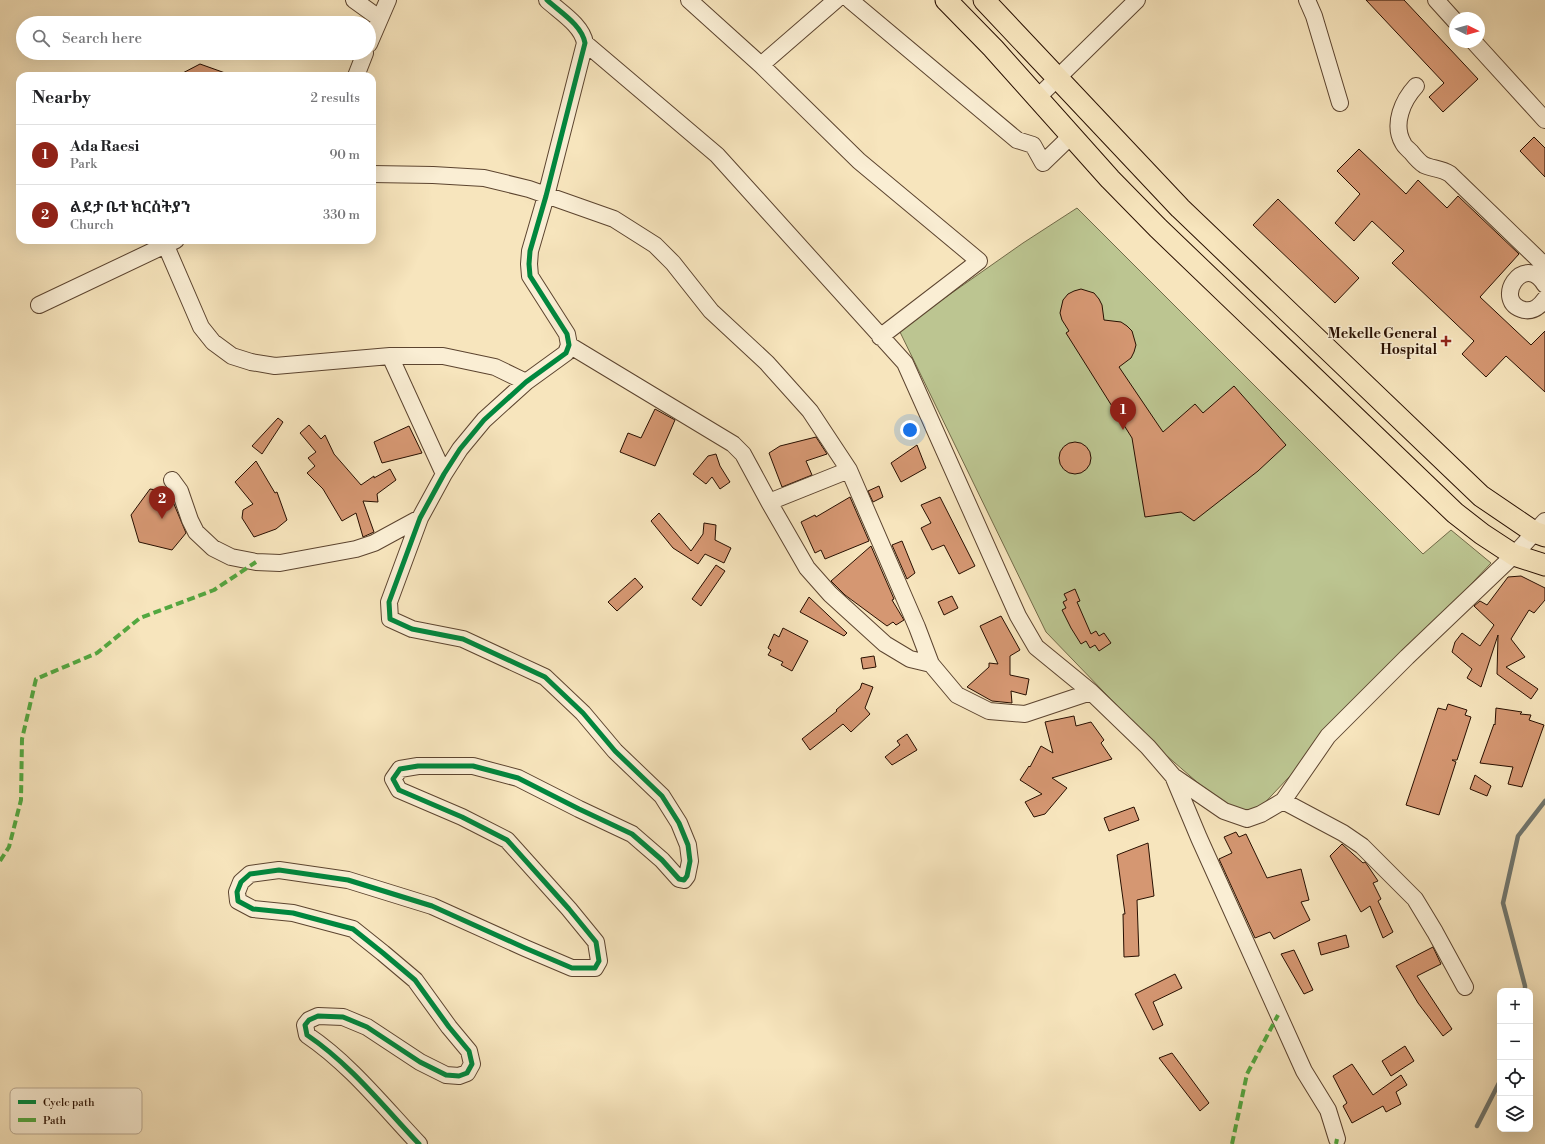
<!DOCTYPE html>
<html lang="en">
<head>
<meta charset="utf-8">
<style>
	body { margin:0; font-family:"Libre Bodoni","Noto Serif Ethiopic",serif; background:#f6f6f6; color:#202124 }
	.controls { position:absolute; right:12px; bottom:12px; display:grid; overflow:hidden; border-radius:8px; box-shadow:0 4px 16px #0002 }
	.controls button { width:36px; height:36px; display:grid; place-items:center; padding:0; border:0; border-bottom:1px solid #e0e0e0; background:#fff; color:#202124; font:20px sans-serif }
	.compass { position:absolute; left:1449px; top:12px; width:36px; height:36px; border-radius:50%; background:#fff; box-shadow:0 4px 16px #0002; rotate:95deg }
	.you { position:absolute; left:910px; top:430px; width:14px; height:14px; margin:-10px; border:3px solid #fff; border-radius:50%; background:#1a73e8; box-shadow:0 0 0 6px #1a73e833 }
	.badge { display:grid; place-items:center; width:26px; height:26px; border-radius:50%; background:#8f2418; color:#fff; font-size:13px; font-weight:700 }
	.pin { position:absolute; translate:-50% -33px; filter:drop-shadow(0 1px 2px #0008) }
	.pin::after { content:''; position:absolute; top:21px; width:14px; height:12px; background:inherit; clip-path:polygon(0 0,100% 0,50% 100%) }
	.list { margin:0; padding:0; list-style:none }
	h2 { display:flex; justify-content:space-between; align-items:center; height:52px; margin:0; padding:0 16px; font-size:17px }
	h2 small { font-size:13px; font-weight:400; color:#757577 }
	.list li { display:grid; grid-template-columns:26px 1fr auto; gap:12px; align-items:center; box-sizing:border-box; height:60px; padding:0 16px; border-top:1px solid #e0e0e0 }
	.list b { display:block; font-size:15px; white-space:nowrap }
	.list p { margin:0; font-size:13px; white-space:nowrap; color:#757577 }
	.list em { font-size:13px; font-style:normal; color:#757577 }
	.icon { flex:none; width:22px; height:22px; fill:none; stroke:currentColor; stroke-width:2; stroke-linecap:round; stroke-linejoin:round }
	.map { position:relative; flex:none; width:1545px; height:1144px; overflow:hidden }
	.search { position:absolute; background:#fff; box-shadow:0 4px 16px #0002; left:16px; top:16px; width:360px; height:44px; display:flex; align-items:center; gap:10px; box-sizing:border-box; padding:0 14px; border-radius:22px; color:#757577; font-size:15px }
	.panel { position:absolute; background:#fff; box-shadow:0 4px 16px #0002; left:16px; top:72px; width:360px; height:172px; border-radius:12px }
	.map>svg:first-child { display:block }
	.green { fill:#bcc591; stroke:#726a48 }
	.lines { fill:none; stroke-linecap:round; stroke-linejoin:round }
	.stream { stroke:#707770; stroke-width:4.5 }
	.building { fill:#d59772; stroke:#280f00 }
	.minor-casing { stroke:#5c442f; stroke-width:18 }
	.major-casing { stroke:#280f00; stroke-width:23 }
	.minor { stroke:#faeed4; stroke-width:16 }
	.major { stroke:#f7e5bd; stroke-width:21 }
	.quiet { stroke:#53a840; stroke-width:4; stroke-dasharray:8 4; stroke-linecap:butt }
	.cycleway-casing { stroke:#faeed4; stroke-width:8 }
	.cycleway { stroke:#00873e; stroke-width:5 }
	.poi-dot { fill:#8f2418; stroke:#faeed4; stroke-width:1.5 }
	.labels { text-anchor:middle; stroke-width:3; stroke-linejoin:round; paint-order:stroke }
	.poi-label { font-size:14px; font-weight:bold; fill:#280f00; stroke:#faeed4; text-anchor:end }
	.key { fill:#faeed4; stroke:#bbab94; stroke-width:1 }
	.key-label { font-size:11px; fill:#280f00 }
</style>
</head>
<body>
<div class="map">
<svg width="1545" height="1144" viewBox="0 0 1545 1144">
	<rect width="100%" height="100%" fill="#f7e5bd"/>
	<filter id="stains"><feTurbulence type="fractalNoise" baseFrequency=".005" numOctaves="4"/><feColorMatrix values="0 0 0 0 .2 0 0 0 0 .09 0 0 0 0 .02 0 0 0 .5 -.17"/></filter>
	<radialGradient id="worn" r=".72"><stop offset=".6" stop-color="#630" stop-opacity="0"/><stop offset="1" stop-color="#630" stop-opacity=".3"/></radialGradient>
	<path class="green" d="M1077 208 1423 554 1451 530 1491 563 1256 812 1228 809 1159 749 1046 632 899 330 1023 243Z"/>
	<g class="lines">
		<path class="stream" d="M1525 991V986L1503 903 1518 836 1545 801
			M1477 1126 1500 1081"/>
	</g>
	<path class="building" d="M1366 0H1404L1478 79 1443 112 1429 97 1444 83Z
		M200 64 228 74V76H177Z
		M1534 137 1545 148V177L1520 151Z
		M1359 149 1406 194 1418 180 1447 208 1458 196 1519 254 1480 297 1531 345 1545 331V392L1506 356 1486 377 1462 354 1474 341 1392 263 1404 251 1372 221 1354 241 1335 223 1360 194 1337 171Z
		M1278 199 1359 278 1335 303 1253 225Z
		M1081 289 1094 293 1099 299 1102 305 1104 320 1121 322 1127 326 1132 331 1136 345 1134 352 1131 358 1119 367 1163 432 1195 404 1203 413 1234 386 1286 445 1258 471 1194 521 1181 512 1145 517 1132 438 1066 333 1069 331 1062 320 1060 313 1063 300 1068 294 1074 291Z
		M655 409 675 420 655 466 620 452 628 433 641 438Z
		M278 418 283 422 262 454 252 446Z
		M309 425 321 439 325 435 334 454 361 485 374 476V478L390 469 396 480 377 494 378 502 363 501 374 532 363 537 356 513 342 521 323 489 307 473 315 466 308 458 316 452 300 433Z
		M409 426 422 453 382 463 374 442Z
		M816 437 827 454 806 461 812 475 782 487 769 453 780 446Z
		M1059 458a16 16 0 1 1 32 0a16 16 0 1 1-32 0Z
		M917 445 926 468 901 482 891 463Z
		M716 454 720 466 730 482 720 489 712 477 706 484 693 474 708 456Z
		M256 461 275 493 277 492 287 520 276 529 254 537 242 518 243 510 253 504 235 482Z
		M879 486 883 497 873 502 868 491Z
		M150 489 169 492 186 533 172 550 139 542 131 515Z
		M850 497 869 541 825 559 821 550 815 553 801 522 815 515 816 517Z
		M940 497 975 566 959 574 944 545 932 550 921 528 931 523 921 505Z
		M659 513 691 551 703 534 704 523 716 525 715 540 731 548 724 563 705 554 698 564 673 548 651 521Z
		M902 541 915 573 907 579 892 545Z
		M871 546 894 599 892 600 904 620 896 625 893 622 887 626 845 595 831 581Z
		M716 565 725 571 701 606 692 599Z
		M1521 576 1545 588V600L1534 613 1529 610 1511 639 1525 657 1506 667 1538 689 1531 699 1497 674 1498 635 1481 687 1467 678 1472 669 1452 652 1455 642 1462 633 1480 646 1494 625 1474 606 1480 601 1487 605 1508 577Z
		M635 578 643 587 617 611 608 602Z
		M1075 589 1080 601 1077 602 1091 634 1096 631 1099 636 1104 633 1111 643 1099 651 1095 645 1090 648 1086 641 1081 644 1071 628 1062 610 1066 608 1063 602 1067 600 1064 594Z
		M952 596 958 608 944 615 938 602Z
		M809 597 847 633 844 636 800 612Z
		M1001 616 1020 650 1010 656V675L1029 679 1026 695 1011 691 1012 703 992 701 967 687 989 667V663L998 664 980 626Z
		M783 628 808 641 792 671 781 665 783 662 768 655 771 650 768 648 774 634 779 637Z
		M874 656 876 667 863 669 861 658Z
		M862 683 873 687 865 708 870 714 851 732 843 724 810 750 802 739 837 711 836 710 860 689Z
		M1448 704 1467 710 1465 715 1471 717 1457 760H1452L1456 762 1439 815 1406 805 1438 708 1446 710Z
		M1496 708 1522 712 1520 714 1531 715 1529 720 1544 725 1522 787 1508 784 1513 767 1480 763 1494 724 1495 725Z
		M1074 716 1076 726 1091 722 1104 740 1101 743 1112 759 1052 778 1067 788 1045 814 1034 817 1025 802 1042 794 1020 780 1029 766 1030 767 1041 746 1053 753 1045 722Z
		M907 734 917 750 892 765 885 757 900 745 897 741Z
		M1475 775 1491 786 1487 796 1470 789Z
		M1134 807 1139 820 1109 831 1104 818Z
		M1236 832 1239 837 1246 834 1267 878 1301 869 1309 900 1301 902 1310 920 1274 939 1270 932 1255 938 1219 859 1232 853 1224 837Z
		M1148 843 1154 896 1137 900 1139 956 1124 957 1123 914H1125L1117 855Z
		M1342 844 1363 863 1365 862 1368 866 1378 881 1373 883 1381 899 1378 901 1393 932 1383 938 1370 906 1361 912 1330 856Z
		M1346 935 1349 947 1321 955 1318 943Z
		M1433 947 1441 964 1417 976 1452 1029 1443 1036 1418 1003 1396 966Z
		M1294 950 1313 990 1304 994 1281 954Z
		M1175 974 1182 988 1153 1002 1163 1025 1153 1030 1135 994Z
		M1405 1046 1414 1061 1391 1076 1382 1061Z
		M1172 1053 1209 1103 1200 1111 1159 1058Z
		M1352 1064 1373 1095 1401 1075 1407 1085 1396 1092 1401 1104 1386 1112 1383 1106 1352 1123 1343 1106 1347 1103 1333 1076Z"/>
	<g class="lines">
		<g class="minor-casing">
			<path id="minor" d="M354 0 379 18
				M689 0 761 65 859 161 979 261 880 337
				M850 0 1017 140 1033 145 1043 163 1071 136
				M1307 0 1314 16 1340 103
				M1436 0 1455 21
				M1474 42 1545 120
				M585 43 717 155 905 363 1018 616 1036 647 1091 692 1148 747 1173 776 1199 838 1304 1071 1328 1110 1337 1139
				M369 44 388 0
				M761 65 836 0
				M356 76 365 53
				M1416 86C1403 100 1392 124 1403 143 1404 146 1408 149 1411 152 1415 157 1419 162 1424 165 1432 169 1441 168 1450 174L1538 259 1545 265
				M1037 98 1137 0
				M372 174 433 175 484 178 529 189 614 219 655 245 673 263 711 311 767 363 810 411 849 470 917 627 931 664 957 695 989 711 1025 714 1091 692
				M166 246 201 327 213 342 232 356 251 362 275 366 390 356H443L495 367 526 382
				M1545 285C1524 250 1491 302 1524 310 1534 312 1540 306 1545 299
				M39 305 176 240
				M569 345 733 444 743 454 769 502 807 568 830 594 885 644 910 659 931 664
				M390 356 444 474
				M172 480 180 491 190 520 196 532 213 548 231 557 256 562 280 563 356 549 374 543 420 518
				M769 502 849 470
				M1173 776 1224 811 1247 819 1261 814 1283 801 1328 736 1407 657 1514 555 1545 521
				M1283 801 1343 833 1362 846 1415 899 1435 932 1465 987
				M419 1144C383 1106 350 1064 307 1035L305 1025 309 1020 318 1016 343 1017 367 1027 420 1062 446 1075 459 1076 467 1073 472 1064 469 1051 449 1027 415 980 383 953 353 929 293 913 253 909 238 901 237 892 241 882 250 874 279 870 348 880 432 906 525 948 572 968H595L599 961 596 942 569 909 507 840 462 817 399 790 393 779 400 769 418 766H473L518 778 579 809 632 834 662 860 679 879 684 880 687 876 690 861 688 845 679 823 662 796 615 751 583 713 545 677 463 639 412 629 390 619 389 602 420 518 444 474 460 449 484 420 526 382 566 353 569 345 567 334 530 276 529 264 530 251 546 196 585 43C582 25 560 12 547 0"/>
		</g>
		<g class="major-casing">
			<path id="major" d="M946 0 993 48 1110 179 1158 228 1455 513 1482 534 1514 555 1545 565
				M984 0 1180 208 1481 496 1534 532 1545 536"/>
		</g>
		<use href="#minor" class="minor"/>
		<use href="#major" class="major"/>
		<path class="quiet" d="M0 861 9 847 21 800 22 739 36 679 97 653 140 618 214 590 256 562
			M1232 1144 1247 1074 1278 1015
			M1336 1144 1337 1139"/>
		<g class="cycleway-casing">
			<path id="cycleway" d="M419 1144C383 1106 350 1064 307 1035L305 1025 309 1020 318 1016 343 1017 367 1027 420 1062 446 1075 459 1076 467 1073 472 1064 469 1051 449 1027 415 980 383 953 353 929 293 913 253 909 238 901 237 892 241 882 250 874 279 870 348 880 432 906 525 948 572 968H595L599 961 596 942 569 909 507 840 462 817 399 790 393 779 400 769 418 766H473L518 778 579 809 632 834 662 860 679 879 684 880 687 876 690 861 688 845 679 823 662 796 615 751 583 713 545 677 463 639 412 629 390 619 389 602 420 518 444 474 460 449 484 420 526 382 566 353 569 345 567 334 530 276 529 264 530 251 546 196 585 43C582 25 560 12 547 0"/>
		</g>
		<use href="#cycleway" class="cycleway"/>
	</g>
	<path class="poi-dot" d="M1444 335h4v4h4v4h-4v4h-4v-4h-4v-4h4z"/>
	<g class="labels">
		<g class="poi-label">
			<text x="1437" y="338">Mekelle General<tspan x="1437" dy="16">Hospital</tspan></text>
		</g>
	</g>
	<rect x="10" y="1088" width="132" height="46" rx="6" class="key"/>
	<rect x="18" y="1100" width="18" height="4" fill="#00873e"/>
	<rect x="18" y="1118" width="18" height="4" fill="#53a840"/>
	<g class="key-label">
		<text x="43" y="1106">Cycle path</text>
		<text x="43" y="1124">Path</text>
	</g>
	<rect width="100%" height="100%" filter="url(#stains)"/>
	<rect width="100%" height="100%" fill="url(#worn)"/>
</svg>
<div class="controls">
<button>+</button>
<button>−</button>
<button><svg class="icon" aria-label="locate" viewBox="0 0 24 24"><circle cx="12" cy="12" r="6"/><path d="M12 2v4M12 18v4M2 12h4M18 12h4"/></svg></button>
<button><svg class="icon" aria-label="layers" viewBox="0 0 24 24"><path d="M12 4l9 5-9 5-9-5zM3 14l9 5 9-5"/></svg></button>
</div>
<svg class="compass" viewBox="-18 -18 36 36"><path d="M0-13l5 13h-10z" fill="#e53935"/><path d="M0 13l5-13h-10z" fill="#757577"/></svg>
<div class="you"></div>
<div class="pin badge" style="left:1123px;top:430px">1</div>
<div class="pin badge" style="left:162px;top:519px">2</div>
<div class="search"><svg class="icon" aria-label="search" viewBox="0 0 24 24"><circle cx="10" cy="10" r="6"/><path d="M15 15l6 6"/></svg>Search here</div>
<section class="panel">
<h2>Nearby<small>2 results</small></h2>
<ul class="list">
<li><span class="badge">1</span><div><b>Ada Raesi</b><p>Park</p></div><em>90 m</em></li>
<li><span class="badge">2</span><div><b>ልደታ ቤተ ክርስትያን</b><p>Church</p></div><em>330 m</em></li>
</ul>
</section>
</div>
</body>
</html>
